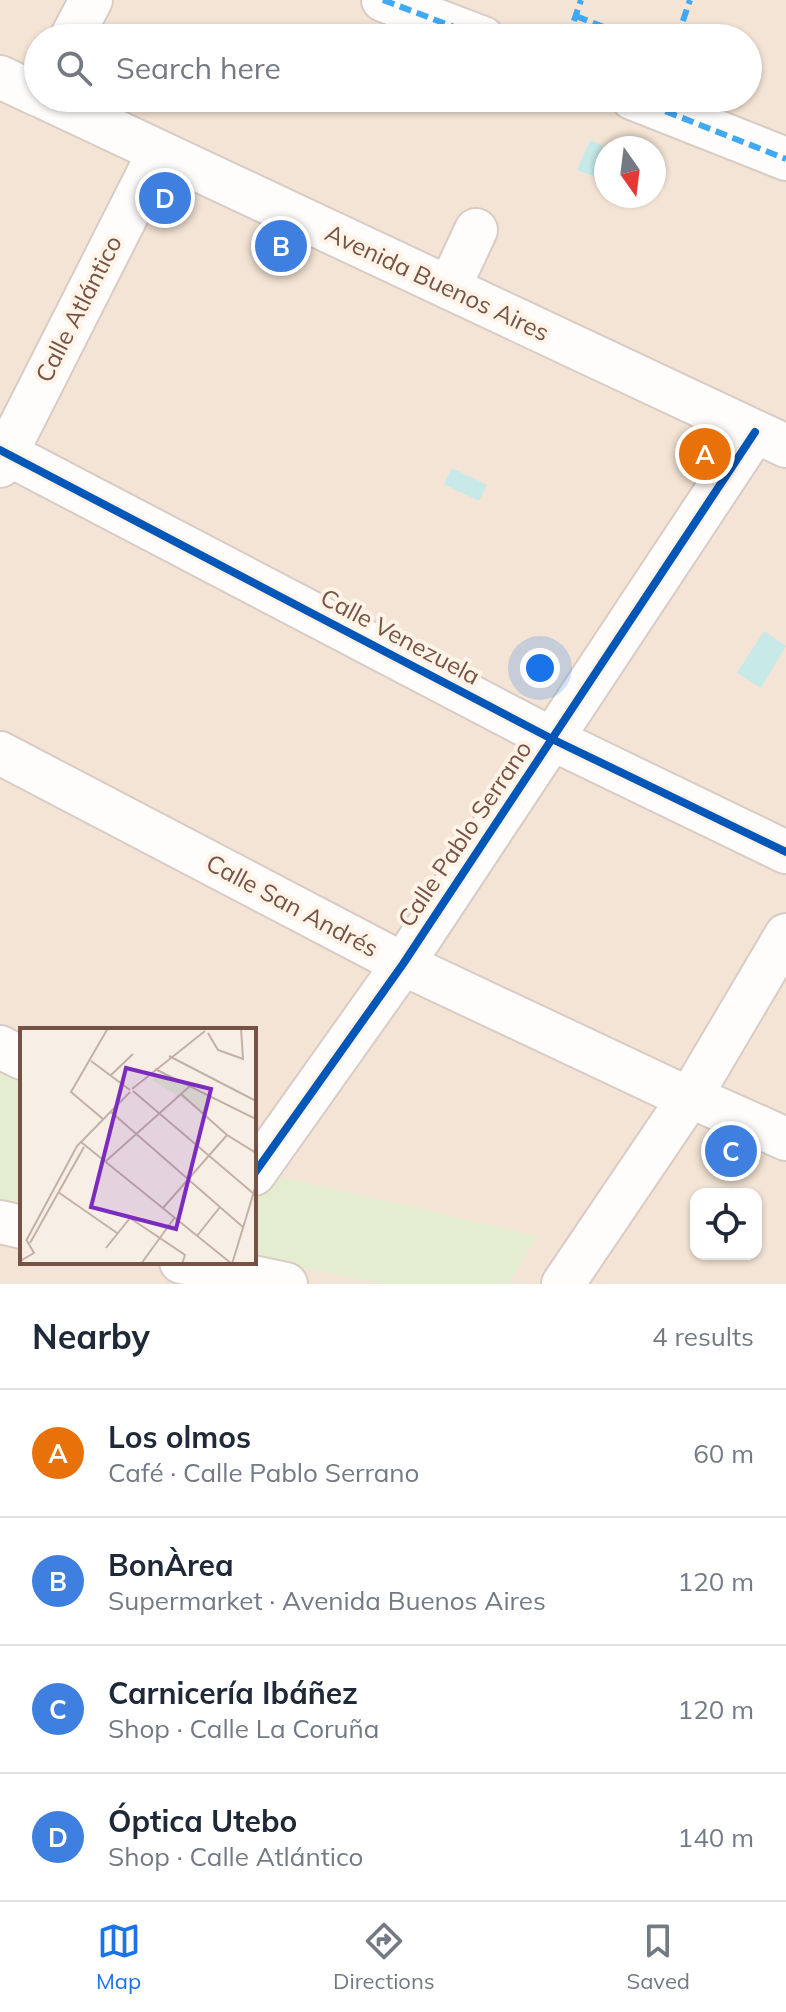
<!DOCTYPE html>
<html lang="en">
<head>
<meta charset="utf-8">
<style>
	body { margin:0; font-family:Mulish,sans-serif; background:#f6f6f7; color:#1f2937 }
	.controls { position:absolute; right:24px; bottom:24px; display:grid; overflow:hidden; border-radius:16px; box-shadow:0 2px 6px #0004 }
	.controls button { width:72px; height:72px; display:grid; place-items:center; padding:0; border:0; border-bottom:2px solid #e0e1e3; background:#fff; color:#1f2937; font:40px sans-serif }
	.compass { position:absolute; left:594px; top:136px; width:72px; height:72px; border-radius:50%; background:#fff; box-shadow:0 2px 6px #0004; rotate:166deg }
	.you { position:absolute; left:540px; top:668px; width:28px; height:28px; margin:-20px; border:6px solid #fff; border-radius:50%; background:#1a73e8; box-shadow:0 0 0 12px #1a73e833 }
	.badge { display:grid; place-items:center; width:52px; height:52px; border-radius:50%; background:#1a73e8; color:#fff; font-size:26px; font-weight:700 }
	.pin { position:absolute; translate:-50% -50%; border:4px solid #fff; box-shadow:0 2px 8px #0006 }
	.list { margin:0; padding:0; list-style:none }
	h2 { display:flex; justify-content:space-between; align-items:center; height:104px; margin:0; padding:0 32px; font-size:34px }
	h2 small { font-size:26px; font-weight:400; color:#747a83 }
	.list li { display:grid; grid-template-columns:52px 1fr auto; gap:24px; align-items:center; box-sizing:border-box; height:128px; padding:0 32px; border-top:2px solid #e0e1e3 }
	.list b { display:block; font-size:30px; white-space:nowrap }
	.list p { margin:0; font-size:26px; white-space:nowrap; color:#747a83 }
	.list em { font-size:26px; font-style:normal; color:#747a83 }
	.icon { flex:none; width:44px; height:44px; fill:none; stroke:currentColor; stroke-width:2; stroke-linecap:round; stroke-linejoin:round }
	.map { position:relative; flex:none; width:786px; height:1284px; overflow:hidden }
	.search { position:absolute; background:#fff; box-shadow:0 2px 6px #0004; left:24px; right:24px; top:24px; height:88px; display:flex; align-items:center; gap:20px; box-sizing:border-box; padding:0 28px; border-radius:44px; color:#747a83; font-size:30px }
	.sheet { height:616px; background:#fff }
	nav { display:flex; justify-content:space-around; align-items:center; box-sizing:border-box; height:112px; border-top:2px solid #e0e1e3; background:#fff; font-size:22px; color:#747a83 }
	nav a { display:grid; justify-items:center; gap:4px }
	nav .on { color:#1a73e8 }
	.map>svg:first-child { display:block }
	.residential { fill:#f3e4d5; fill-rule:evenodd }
	.green { fill:#e4edcf }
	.water { fill:#c7e9e8 }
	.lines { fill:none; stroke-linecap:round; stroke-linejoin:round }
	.minor-casing { stroke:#d8ccc5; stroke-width:46 }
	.minor { stroke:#fefdfb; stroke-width:42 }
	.quiet { stroke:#3fa9f5; stroke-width:6; stroke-dasharray:12 6; stroke-linecap:butt }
	.cycleway-casing { stroke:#fff4e7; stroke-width:13 }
	.cycleway { stroke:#0057b8; stroke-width:8 }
	.labels { text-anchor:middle; stroke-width:8; stroke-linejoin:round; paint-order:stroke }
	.street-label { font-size:24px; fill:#765245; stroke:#fff4e7 }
	.inset-road { fill:none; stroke:#c3b0a6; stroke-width:2 }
	.view { fill:#7b2cbf; fill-opacity:0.15; stroke:#7b2cbf; stroke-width:4 }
	.inset-edge { fill:none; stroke:#765245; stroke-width:4 }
</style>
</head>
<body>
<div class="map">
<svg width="786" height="1284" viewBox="0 0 786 1284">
	<rect width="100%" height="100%" fill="#f7efe6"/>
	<path class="residential" d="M0 0H786V1284H0ZM38 38H748V98H38ZM606 148H654V196H606ZM22 1030H254V1262H22ZM696 1194H756V1254H696Z"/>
	<path class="green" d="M0 1059 22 1068V1211L0 1206Z
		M254 1166 274 1175 537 1236 509 1284H384L254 1258Z"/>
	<path class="water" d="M590 140 608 148 596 177 577 170Z
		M452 468 487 485 479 501 444 484Z
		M764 631 786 646 761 688 737 673Z"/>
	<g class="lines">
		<g class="minor-casing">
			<path id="minor" d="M383 0 483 38
				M71 38 91 0
				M0 77 38 95
				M45 98 786 446
				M632 98 786 159
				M449 288 476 230
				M0 450 552 739 786 852
				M0 466 159 152
				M0 753 403 964 675 1092
				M0 1047 22 1058
				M698 1084 786 935
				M703 1102 786 1139
				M254 1174 403 964 755 432
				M0 1222 22 1227
				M181 1262 286 1284
				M563 1284 682 1108"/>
		</g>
		<use href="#minor" class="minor"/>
		<path class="quiet" d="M383 0 483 38
			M576 16 631 38
			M568 38 581 0
			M677 38 690 0
			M632 98 786 159"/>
		<g class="cycleway-casing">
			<path id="cycleway" d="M0 450 552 739 786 852
				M254 1174 403 964 755 432"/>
		</g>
		<use href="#cycleway" class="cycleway"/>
	</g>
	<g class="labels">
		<g class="street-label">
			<text transform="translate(437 283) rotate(25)" y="8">Avenida Buenos Aires</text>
			<text transform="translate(79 309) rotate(-63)" y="8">Calle Atlántico</text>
			<text transform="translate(400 637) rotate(28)" y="8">Calle Venezuela</text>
			<text transform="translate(465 834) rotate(-56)" y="8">Calle Pablo Serrano</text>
			<text transform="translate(292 906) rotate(28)" y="8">Calle San Andrés</text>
		</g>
	</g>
	<g transform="translate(20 1028)">
		<rect width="236" height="236" fill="#f7efe6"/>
		<path d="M138 45 193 71 187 86 132 52Z" fill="#e4edcf"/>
		<path class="inset-road" d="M188 5 198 22 223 31 221 0M149 28 236 73M71 33 110 62M135 41 236 91M91 47 113 26M112 61 185 3M113 63 234 166M161 66 207 107 236 125M90 83 224 200M83 91 51 64 88 0M61 114 212 236M86 133 170 58M38 164 97 205M143 180 207 107M177 208 200 179M6 213 57 118 110 64M10 215 64 119M86 220 110 190 165 227 162 236M0 233 14 225 7 213M121 236 155 189M212 236 236 157"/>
		<path class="view" d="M106 40 191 61 156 201 71 179Z"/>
		<rect width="236" height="236" class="inset-edge"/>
	</g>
</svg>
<div class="controls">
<button><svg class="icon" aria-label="locate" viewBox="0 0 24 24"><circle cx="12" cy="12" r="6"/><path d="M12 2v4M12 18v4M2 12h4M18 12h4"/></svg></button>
</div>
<svg class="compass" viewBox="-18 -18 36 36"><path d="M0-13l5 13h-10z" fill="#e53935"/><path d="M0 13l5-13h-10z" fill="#747a83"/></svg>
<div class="you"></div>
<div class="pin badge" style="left:705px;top:454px;background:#e8710a">A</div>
<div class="pin badge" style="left:281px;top:246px;background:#3f7fe0">B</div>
<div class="pin badge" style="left:731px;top:1151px;background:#3f7fe0">C</div>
<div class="pin badge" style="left:165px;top:198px;background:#3f7fe0">D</div>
<div class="search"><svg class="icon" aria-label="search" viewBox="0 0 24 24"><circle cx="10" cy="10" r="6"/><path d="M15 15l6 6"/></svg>Search here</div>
</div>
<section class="sheet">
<h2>Nearby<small>4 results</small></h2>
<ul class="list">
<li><span class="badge" style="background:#e8710a">A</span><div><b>Los olmos</b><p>Café · Calle Pablo Serrano</p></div><em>60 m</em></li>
<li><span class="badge" style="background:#3f7fe0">B</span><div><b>BonÀrea</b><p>Supermarket · Avenida Buenos Aires</p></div><em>120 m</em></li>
<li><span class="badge" style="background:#3f7fe0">C</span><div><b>Carnicería Ibáñez</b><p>Shop · Calle La Coruña</p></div><em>120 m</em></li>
<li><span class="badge" style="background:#3f7fe0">D</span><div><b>Óptica Utebo</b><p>Shop · Calle Atlántico</p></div><em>140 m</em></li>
</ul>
</section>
<nav>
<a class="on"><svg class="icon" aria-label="map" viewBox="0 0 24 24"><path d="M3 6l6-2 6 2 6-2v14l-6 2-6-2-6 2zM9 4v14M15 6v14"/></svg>Map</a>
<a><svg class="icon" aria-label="directions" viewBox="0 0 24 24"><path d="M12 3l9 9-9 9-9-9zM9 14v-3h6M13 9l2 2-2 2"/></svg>Directions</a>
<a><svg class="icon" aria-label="saved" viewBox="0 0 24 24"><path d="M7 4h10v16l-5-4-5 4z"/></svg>Saved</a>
</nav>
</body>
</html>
